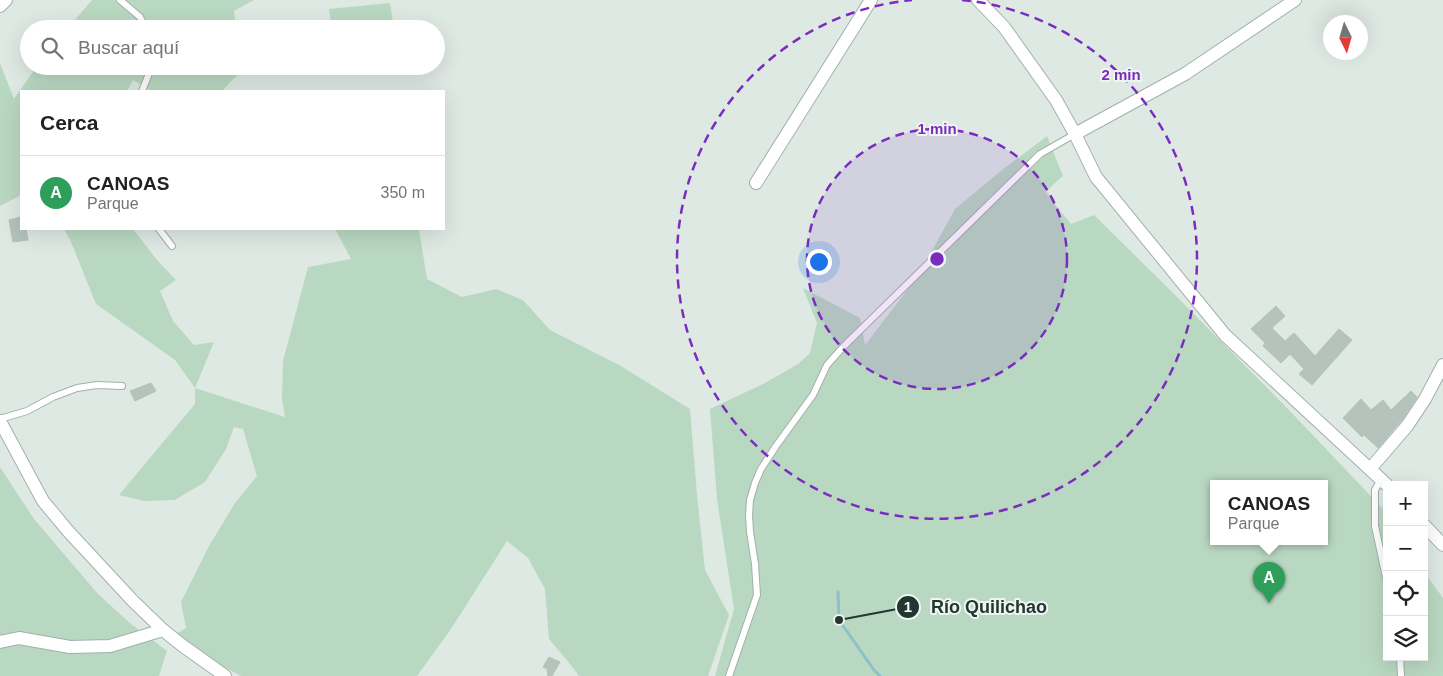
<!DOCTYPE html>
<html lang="es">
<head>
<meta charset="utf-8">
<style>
	body { margin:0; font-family:Arial,sans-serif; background:#f6f6f6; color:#202124 }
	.controls { position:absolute; right:15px; bottom:15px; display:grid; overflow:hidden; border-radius:0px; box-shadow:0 5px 20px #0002 }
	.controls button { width:45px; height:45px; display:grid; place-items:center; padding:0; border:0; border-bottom:1px solid #e0e0e0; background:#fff; color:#202124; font:25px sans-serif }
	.compass { position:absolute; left:1323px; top:15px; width:45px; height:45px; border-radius:50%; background:#fff; box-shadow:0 5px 20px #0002; rotate:175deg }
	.you { position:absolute; left:818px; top:261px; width:18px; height:18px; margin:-12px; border:4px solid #fff; border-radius:50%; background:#1a73e8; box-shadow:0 0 0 8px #1a73e833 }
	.badge { display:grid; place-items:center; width:32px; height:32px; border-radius:50%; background:#b45309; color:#fff; font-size:16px; font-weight:700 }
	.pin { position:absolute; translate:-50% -41px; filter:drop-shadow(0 1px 2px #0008) }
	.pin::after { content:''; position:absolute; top:26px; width:18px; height:15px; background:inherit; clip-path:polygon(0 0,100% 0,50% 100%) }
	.popup { position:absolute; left:1210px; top:480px; width:118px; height:65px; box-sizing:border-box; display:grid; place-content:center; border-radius:0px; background:#fff; filter:drop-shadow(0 1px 4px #0005); font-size:16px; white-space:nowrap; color:#757577 }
	.popup b { font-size:19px; color:#202124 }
	.popup::after { content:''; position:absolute; left:50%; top:100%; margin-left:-10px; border:10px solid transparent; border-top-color:#fff }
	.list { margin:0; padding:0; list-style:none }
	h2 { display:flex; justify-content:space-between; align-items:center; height:65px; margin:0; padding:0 20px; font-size:21px }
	h2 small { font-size:16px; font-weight:400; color:#757577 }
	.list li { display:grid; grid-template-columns:32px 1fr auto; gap:15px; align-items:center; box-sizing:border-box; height:75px; padding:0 20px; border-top:1px solid #e0e0e0 }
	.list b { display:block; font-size:19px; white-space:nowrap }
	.list p { margin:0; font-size:16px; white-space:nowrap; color:#757577 }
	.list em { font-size:16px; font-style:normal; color:#757577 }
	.icon { flex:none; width:28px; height:28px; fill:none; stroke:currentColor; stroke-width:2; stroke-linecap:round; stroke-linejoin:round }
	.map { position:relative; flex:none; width:1443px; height:676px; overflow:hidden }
	.search { position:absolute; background:#fff; box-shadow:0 5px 20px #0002; left:20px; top:20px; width:425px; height:55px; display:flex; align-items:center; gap:12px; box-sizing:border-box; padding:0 18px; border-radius:28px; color:#757577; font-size:19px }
	.panel { position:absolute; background:#fff; box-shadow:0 5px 20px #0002; left:20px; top:90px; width:425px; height:140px; border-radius:0px }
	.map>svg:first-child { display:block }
	.green { fill:#b9d8c1; fill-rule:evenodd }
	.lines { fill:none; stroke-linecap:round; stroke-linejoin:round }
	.stream { stroke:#8bc1ca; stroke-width:3 }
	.building { fill:#b5c3bd; stroke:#b2c2bb }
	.lane-casing { stroke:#a3b0ab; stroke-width:8 }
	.street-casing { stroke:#a3b0ab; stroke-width:14 }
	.lane { stroke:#fff; stroke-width:6 }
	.street { stroke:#fff; stroke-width:12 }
	.ring { fill:none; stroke:#7b2cbf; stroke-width:2.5; stroke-dasharray:9 6 }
	.centre { fill:#7b2cbf; stroke:#eff6f2; stroke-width:2.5 }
	.ring-label { font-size:15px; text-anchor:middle; font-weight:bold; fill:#7b2cbf; stroke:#eff6f2; stroke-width:4; stroke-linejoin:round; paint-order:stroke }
	.leader { fill:none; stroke:#223731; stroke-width:2 }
	.callout-dot { fill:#223731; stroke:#eff6f2; stroke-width:2 }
	.mark-label { font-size:15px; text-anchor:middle; font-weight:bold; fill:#fff }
	.callout-label { font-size:18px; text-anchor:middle; font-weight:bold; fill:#223731; stroke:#eff6f2; stroke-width:4; stroke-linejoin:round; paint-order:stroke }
</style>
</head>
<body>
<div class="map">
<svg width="1443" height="676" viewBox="0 0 1443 676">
	<rect width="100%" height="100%" fill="#dfe9e4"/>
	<path class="green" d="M92 0H254L234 11 236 29H67Z
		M390 3 394 29H332L329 9Z
		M0 63 14 99 37 66H239V73L222 91H151L133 80 127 91H21V195L0 206Z
		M1047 136 1063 176 1045 192 1071 224 1094 215 1164 284 1288 409 1387 513V657H1424V572L1443 598V676H715L734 609 717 499 710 409 765 383 798 364 810 353 817 323 803 288 860 318 865 345 918 276 955 209 1002 170ZM1214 484H1324V542H1214Z
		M64 229H133L157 260 176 280 160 291 173 321 194 345 214 342 195 388 285 417 282 399 283 361 308 267 351 259 335 229H419L427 279 462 297 496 289 523 300 550 330 621 366 690 409 697 495 705 570 729 615 708 676H579L570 664 549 639 545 589 528 558 507 541 451 629 417 676H241L196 652 173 636 186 628 181 602 209 546 235 503 257 476 243 429 234 427 226 449 205 482 175 500 145 501 119 495 195 404V388L175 360 96 304 71 242Z
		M0 467 34 519 98 594 131 624 167 651 159 676H0Z"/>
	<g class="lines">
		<path class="stream" d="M838 592 839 620 874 670 880 676"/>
	</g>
	<path class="building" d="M21 217V229H26L28 240 13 242 9 220Z
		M1276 306 1285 316 1272 328 1285 341 1294 333 1315 356 1339 329 1352 340 1312 385 1299 374 1304 369 1290 354 1281 363 1263 346 1265 343 1251 329Z
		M151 383 156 391 135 401 130 391Z
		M1411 391 1417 397 1401 421 1378 448 1364 435 1362 437 1343 418 1361 399 1371 410 1383 400 1391 410Z
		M549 657 560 662 552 676H548L547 669 543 667Z"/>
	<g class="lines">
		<g class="lane-casing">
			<path id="lane" d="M120 0 140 17 146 29
				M142 91 152 66
				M159 229 172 246
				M0 419 27 411 53 397 77 388 97 385 122 386
				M1381 479 1375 490V526L1387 582
				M1400 657 1401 676
				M729 676 757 595 755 564 750 532 749 515 750 500 755 483 761 469 776 446 813 395 827 365 844 346 1040 154 1075 134"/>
		</g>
		<g class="street-casing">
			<path id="street" d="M978 0 1004 27 1056 100 1075 134 1096 177 1225 335 1387 485
				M0 6 6 0
				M1075 134 1185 74 1295 0
				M756 183 871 0
				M0 421 43 501 68 531 132 600 163 630 183 646 225 676
				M1370 469 1407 426 1425 399 1443 365
				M1424 525 1443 545
				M0 642 19 638 70 647 110 646 163 630"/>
		</g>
		<use href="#lane" class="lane"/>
		<use href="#street" class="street"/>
	</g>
	<circle cx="937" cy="259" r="130" fill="#7b2cbf" fill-opacity=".12"/>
	<g class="ring">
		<circle cx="937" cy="259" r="130"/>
		<path d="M962 0A260 260 0 1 1 912 0"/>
	</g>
	<circle cx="937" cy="259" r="8" class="centre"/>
	<g class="ring-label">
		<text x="1121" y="80">2 min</text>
		<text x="937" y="134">1 min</text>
	</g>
	<path class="leader" d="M839 620L908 607"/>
	<g class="callout-dot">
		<circle cx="839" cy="620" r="5"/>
		<circle cx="908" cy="607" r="12"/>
	</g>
	<g class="mark-label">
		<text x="908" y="612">1</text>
	</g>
	<g class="callout-label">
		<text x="989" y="613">Río Quilichao</text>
	</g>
</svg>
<div class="controls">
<button>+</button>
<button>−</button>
<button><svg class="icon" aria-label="locate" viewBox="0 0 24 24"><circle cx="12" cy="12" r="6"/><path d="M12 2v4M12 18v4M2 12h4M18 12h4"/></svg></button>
<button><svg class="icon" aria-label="layers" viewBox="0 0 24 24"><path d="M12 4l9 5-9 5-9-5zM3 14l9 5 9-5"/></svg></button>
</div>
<svg class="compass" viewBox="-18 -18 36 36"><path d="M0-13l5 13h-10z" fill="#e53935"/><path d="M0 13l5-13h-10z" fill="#757577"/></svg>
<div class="you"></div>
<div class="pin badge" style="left:1269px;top:603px;background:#2e9e5b">A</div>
<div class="popup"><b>CANOAS</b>Parque</div>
<div class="search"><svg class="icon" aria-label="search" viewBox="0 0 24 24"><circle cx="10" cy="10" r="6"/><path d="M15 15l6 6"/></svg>Buscar aquí</div>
<section class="panel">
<h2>Cerca<small></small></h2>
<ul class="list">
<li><span class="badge" style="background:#2e9e5b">A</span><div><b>CANOAS</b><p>Parque</p></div><em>350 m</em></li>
</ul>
</section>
</div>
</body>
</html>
